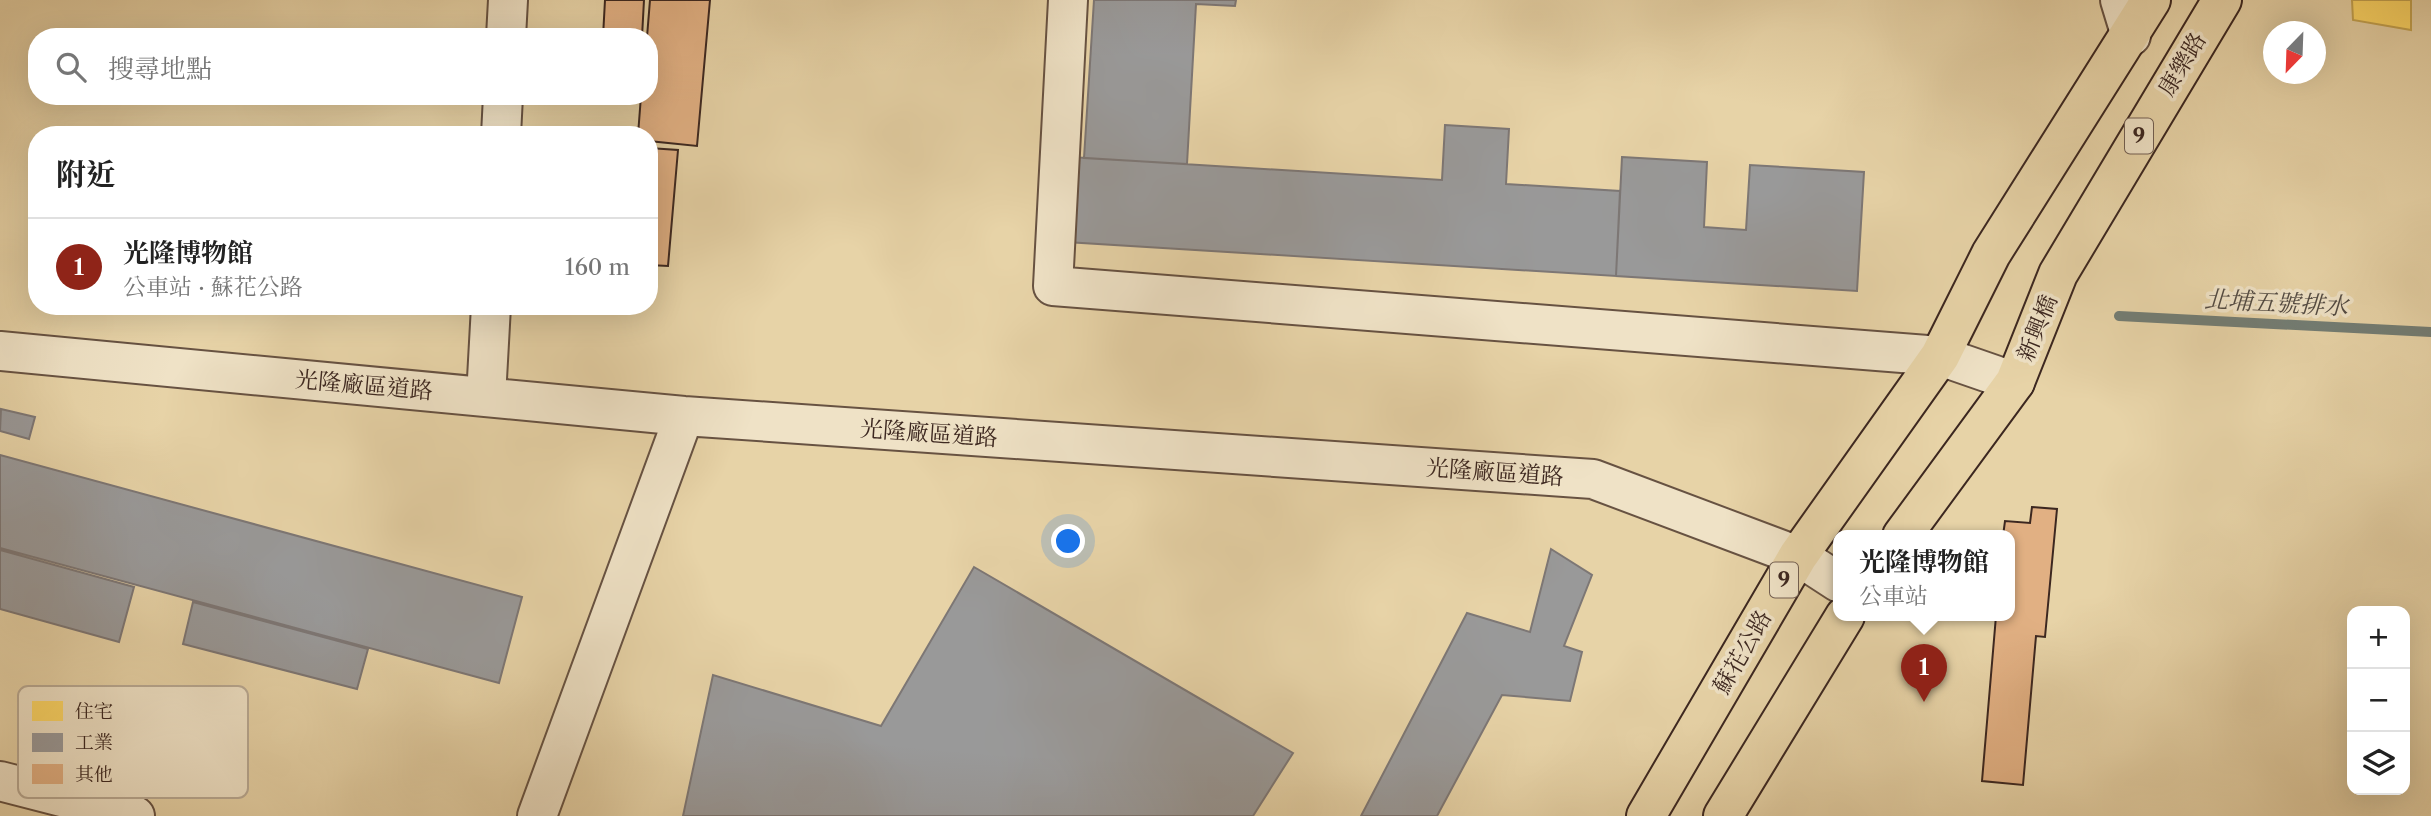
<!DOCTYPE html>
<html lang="zh-TW">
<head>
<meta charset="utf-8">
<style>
	body { margin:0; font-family:"Libre Caslon Text","Noto Serif TC",serif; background:#f2f2f2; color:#222 }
	.controls { position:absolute; right:21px; bottom:21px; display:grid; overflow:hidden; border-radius:14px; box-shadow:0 7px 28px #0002 }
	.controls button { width:63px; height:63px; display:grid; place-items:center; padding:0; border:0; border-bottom:2px solid #e0e0e0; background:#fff; color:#222; font:35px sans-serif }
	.compass { position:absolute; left:2263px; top:21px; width:63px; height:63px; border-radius:50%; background:#fff; box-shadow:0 7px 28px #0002; rotate:203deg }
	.you { position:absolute; left:1069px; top:542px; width:24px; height:24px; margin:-18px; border:5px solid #fff; border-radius:50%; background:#1a73e8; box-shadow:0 0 0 10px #1a73e833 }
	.badge { display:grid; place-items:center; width:46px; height:46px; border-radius:50%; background:#8f2418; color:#fff; font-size:23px; font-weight:700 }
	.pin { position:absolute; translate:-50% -58px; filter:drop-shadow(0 2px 4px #0008) }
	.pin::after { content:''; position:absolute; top:37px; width:24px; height:21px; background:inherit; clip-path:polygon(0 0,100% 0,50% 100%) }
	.popup { position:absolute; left:1833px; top:530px; width:182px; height:91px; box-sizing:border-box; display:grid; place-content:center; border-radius:14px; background:#fff; filter:drop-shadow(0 2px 5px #0005); font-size:23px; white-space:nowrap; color:#767676 }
	.popup b { font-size:26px; color:#222 }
	.popup::after { content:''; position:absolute; left:50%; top:100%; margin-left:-14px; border:14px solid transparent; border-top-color:#fff }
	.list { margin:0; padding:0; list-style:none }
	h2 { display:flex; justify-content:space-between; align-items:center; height:91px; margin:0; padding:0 28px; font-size:30px }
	h2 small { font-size:23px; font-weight:400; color:#767676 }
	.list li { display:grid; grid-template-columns:46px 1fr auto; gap:21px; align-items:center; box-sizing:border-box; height:98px; padding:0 28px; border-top:2px solid #e0e0e0 }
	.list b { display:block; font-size:26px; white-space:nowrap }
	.list p { margin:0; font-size:23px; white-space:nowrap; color:#767676 }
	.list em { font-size:23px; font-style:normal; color:#767676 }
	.icon { flex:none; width:38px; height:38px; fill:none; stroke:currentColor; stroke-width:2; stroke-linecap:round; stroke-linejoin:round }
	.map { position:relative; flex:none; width:2431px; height:816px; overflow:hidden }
	.search { position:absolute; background:#fff; box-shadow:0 7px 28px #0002; left:28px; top:28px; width:630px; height:77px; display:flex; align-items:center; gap:18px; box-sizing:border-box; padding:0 24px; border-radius:28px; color:#767676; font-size:26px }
	.panel { position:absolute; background:#fff; box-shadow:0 7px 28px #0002; left:28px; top:126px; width:630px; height:189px; border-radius:28px }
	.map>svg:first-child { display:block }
	.homes { fill:#ffd966; stroke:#c4a451; stroke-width:2 }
	.industry { fill:#999; stroke:#7d7775; stroke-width:2 }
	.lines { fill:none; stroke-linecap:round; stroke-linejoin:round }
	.stream { stroke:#737d74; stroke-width:10 }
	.building { fill:#e1b083; stroke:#3c2720; stroke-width:2 }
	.street-casing { stroke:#675242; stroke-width:42 }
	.primary-casing { stroke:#3c2720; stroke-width:42 }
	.street { stroke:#efe2c6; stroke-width:38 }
	.primary { stroke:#e7d3a7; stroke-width:38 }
	.labels { text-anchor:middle; stroke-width:7; stroke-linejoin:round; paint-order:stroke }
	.shield { fill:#efe2c6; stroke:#725f52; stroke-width:2 }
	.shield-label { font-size:21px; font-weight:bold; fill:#3c2720 }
	.street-label { font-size:23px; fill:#3c2720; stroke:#efe2c6 }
	.water-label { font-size:24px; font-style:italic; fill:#534b43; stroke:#efe2c6 }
	.key { fill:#efe2c6; stroke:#b9aa94; stroke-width:2 }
	.key-label { font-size:19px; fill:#3c2720 }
</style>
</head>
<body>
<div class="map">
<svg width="2431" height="816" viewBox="0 0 2431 816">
	<rect width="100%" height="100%" fill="#e7d3a7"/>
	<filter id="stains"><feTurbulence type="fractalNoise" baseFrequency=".00286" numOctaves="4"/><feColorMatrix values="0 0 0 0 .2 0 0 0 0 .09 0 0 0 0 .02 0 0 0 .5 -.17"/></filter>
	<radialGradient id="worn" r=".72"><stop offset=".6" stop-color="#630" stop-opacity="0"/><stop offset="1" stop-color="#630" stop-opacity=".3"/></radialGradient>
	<path class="homes" d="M2352 0H2411V30L2353 20Z"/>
	<path class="industry" d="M1094 0H1236L1235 6 1196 4 1187 164 1084 158Z
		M1445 125 1509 129 1506 184 1620 191 1616 276 1050 241 1055 156 1442 180Z
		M1622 157 1707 162 1704 227 1746 230 1750 165 1864 172 1857 291 1616 276Z
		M1 409 35 417 29 439 0 431Z
		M0 455 522 597 499 683 0 548Z
		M1551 549 1592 575 1564 646 1582 652 1570 701 1502 695 1437 816H1361L1467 613 1530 632Z
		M0 550 134 587 119 642 0 609Z
		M974 567 1293 753 1253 816H683L713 675 881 726Z
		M193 602 368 649 357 689 183 644Z"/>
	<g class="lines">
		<path class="stream" d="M2119 316 2431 332"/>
	</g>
	<path class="building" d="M605 0H644L642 37H603Z
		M650 0H710L697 146 649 141V135H638L641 96H649V37H647Z
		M649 148 678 150 668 266 649 265Z
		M2032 507 2057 509 2045 637 2036 636 2023 785 1982 781 1996 616H2010V536H2003L2005 521 2030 523Z"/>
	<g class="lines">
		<g class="street-casing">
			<path id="street" d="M1068 0 1053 286 1940 356 2015 382
				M2120 0 2131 36
				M506 37 508 0
				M501 135 503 96
				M0 351 684 416 1593 479 1798 556 1838 582
				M486 397 491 306
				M0 781 135 816
				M537 816 684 416"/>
		</g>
		<g class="primary-casing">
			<path id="primary" d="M1902 536 2015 382 2058 274 2222 0
				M1646 816 1798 556 1940 356 1991 254 2151 0
				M1723 816 1845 616"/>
		</g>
		<use href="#street" class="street"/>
		<use href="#primary" class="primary"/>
	</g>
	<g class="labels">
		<g class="shield">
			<rect x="2125" y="118.5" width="28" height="35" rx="5"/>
			<rect x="1770" y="562.5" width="28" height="35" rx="5"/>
		</g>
		<g class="shield-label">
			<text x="2139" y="143">9</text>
			<text x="1784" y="587">9</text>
		</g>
		<g class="street-label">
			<text transform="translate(2182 64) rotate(-59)" y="8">康樂路</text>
			<text transform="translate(2037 328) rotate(-68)" y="8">新興橋</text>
			<text transform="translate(364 385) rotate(5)" y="8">光隆廠區道路</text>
			<text transform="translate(929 433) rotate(4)" y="8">光隆廠區道路</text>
			<text transform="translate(1495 472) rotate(4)" y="8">光隆廠區道路</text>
			<text transform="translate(1742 652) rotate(-60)" y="8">蘇花公路</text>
		</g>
		<g class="water-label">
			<text transform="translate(2276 303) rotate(3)" y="8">北埔五號排水</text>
		</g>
	</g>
	<rect x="18" y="686" width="230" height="112" rx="10" class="key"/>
	<rect x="32" y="701" width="31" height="20" fill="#ffd966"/>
	<rect x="32" y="733" width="31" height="19" fill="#999"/>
	<rect x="32" y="764" width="31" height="20" fill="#e1b083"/>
	<g class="key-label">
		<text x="75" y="718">住宅</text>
		<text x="75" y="749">工業</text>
		<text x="75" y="781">其他</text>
	</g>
	<rect width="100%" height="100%" filter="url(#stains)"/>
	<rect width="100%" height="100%" fill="url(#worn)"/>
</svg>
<div class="controls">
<button>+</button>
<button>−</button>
<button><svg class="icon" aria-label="layers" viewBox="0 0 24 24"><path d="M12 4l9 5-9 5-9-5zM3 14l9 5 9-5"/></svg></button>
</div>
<svg class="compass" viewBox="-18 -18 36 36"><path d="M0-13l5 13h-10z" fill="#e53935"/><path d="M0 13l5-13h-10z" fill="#767676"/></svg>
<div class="you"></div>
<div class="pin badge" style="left:1924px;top:702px">1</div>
<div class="popup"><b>光隆博物館</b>公車站</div>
<div class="search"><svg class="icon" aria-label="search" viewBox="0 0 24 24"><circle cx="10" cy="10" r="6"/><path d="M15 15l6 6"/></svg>搜尋地點</div>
<section class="panel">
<h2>附近<small></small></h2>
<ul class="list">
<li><span class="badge">1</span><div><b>光隆博物館</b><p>公車站 · 蘇花公路</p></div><em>160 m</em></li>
</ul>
</section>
</div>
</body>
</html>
